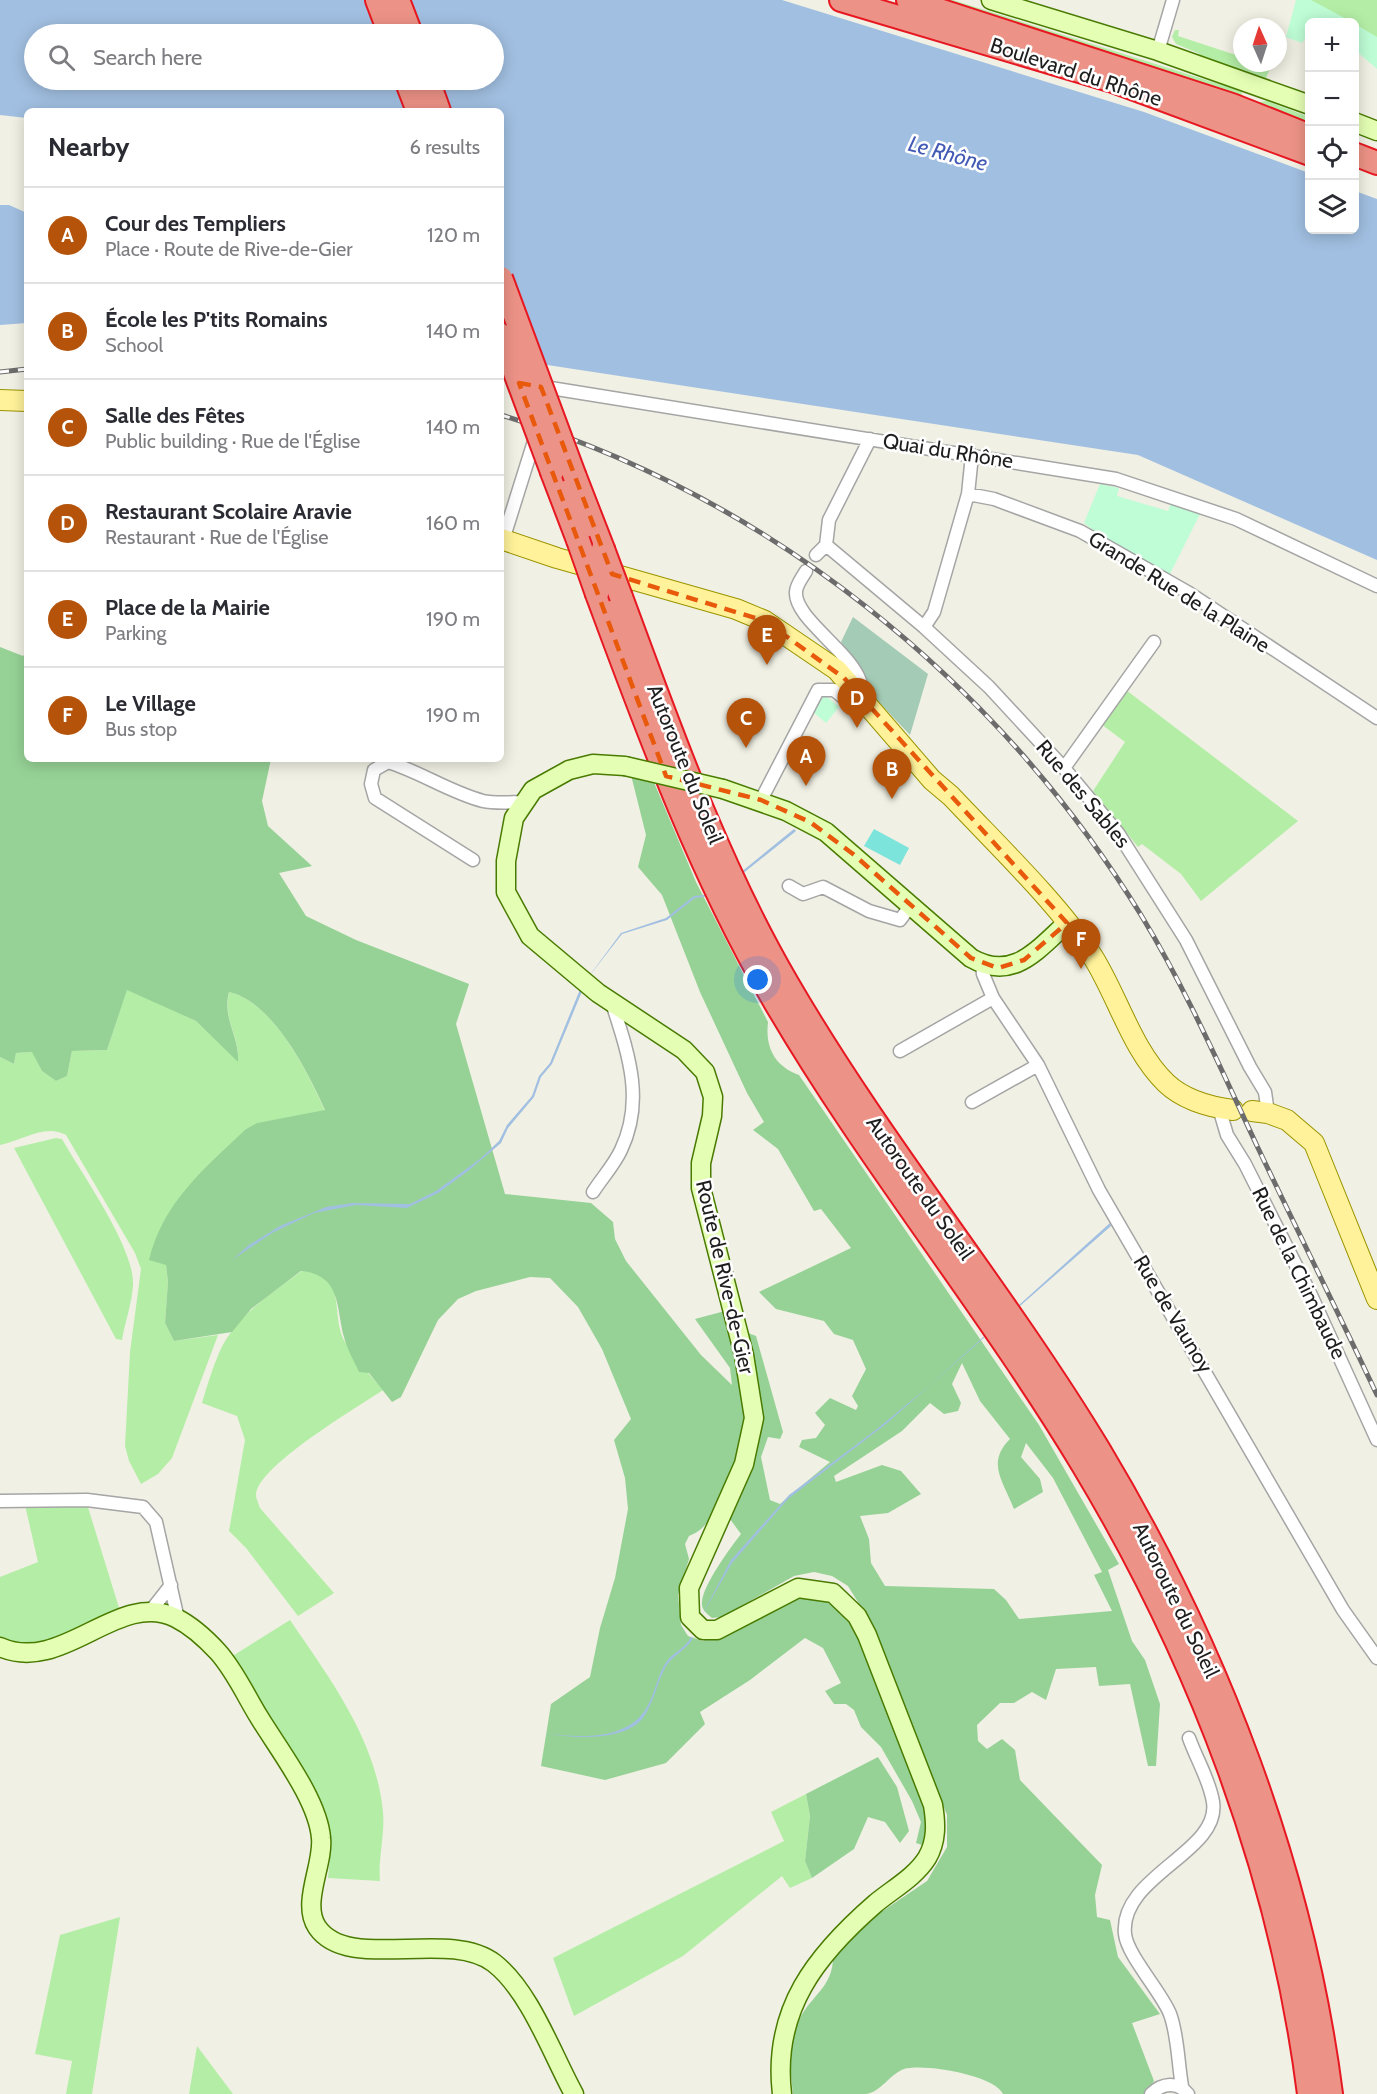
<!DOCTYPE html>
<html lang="en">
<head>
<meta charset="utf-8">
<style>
	body { margin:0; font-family:Cabin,sans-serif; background:#f2f2f3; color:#2b2b33 }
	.controls { position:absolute; right:18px; top:18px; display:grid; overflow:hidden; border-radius:9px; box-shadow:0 3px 15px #0003 }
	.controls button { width:54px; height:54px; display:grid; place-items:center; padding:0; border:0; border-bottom:2px solid #e1e1e2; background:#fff; color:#2b2b33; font:30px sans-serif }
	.compass { position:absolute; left:1233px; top:18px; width:54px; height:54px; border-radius:50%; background:#fff; box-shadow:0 3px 15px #0003; rotate:357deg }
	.you { position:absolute; left:758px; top:980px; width:21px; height:21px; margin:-15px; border:4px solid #fff; border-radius:50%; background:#1a73e8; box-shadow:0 0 0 9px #1a73e833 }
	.badge { display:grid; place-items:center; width:39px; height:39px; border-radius:50%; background:#b45309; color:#fff; font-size:20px; font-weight:700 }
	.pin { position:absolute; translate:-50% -50px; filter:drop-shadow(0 2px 3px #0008) }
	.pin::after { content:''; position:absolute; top:32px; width:21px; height:18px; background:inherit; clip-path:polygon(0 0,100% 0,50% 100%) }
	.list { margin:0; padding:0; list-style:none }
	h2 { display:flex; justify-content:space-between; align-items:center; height:78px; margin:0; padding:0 24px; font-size:26px }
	h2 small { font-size:20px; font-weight:400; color:#7c7c81 }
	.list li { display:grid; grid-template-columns:39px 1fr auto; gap:18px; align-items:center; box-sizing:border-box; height:96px; padding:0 24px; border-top:2px solid #e1e1e2 }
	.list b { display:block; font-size:22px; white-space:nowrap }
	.list p { margin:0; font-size:20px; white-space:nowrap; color:#7c7c81 }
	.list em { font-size:20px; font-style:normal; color:#7c7c81 }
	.icon { flex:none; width:33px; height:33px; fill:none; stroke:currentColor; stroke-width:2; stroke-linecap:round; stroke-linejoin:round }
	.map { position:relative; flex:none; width:1377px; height:2094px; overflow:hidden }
	.search { position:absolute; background:#fff; box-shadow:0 3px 15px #0003; left:24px; top:24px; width:480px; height:66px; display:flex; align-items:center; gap:15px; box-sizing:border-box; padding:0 21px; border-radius:33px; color:#7c7c81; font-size:22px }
	.panel { position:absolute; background:#fff; box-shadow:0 3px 15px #0003; left:24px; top:108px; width:480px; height:654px; border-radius:9px }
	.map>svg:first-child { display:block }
	.grass { fill:#b4eea6 }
	.forest { fill:#96d296; fill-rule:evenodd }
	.cemetery { fill:#a3cbb5 }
	.park { fill:#befdd6 }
	.pitch { fill:#7ce4db }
	.water { fill:#a1bfe1; fill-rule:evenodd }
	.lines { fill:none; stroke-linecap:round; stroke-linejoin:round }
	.street-casing { stroke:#a5a5a5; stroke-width:15 }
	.secondary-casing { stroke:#497b00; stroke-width:21 }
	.primary-casing { stroke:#999400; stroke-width:22 }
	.highway-casing { stroke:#e71821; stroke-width:26 }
	.street { stroke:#fff; stroke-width:12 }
	.secondary { stroke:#e4feb4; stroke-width:18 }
	.primary { stroke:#fff29a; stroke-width:20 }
	.highway { stroke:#ed9286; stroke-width:22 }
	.rail-casing { stroke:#6c6c6c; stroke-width:5 }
	.rail { stroke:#fff; stroke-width:3; stroke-dasharray:9; stroke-linecap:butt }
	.secondary-bridge-casing { stroke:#497b00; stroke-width:21; stroke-linecap:butt }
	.highway-bridge-casing { stroke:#e71821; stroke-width:26; stroke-linecap:butt }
	.secondary-bridge { stroke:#e4feb4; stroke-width:18 }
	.highway-bridge { stroke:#ed9286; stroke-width:22 }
	.marked { fill:none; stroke:#e8590c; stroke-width:4.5; stroke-dasharray:12 8; stroke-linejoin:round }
	.labels { text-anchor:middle; stroke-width:5; stroke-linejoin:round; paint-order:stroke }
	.street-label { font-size:21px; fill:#1e1e1e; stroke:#fff }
	.water-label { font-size:22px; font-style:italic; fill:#445bb5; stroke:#fff }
</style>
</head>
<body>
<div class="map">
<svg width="1377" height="2094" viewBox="0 0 1377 2094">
	<rect width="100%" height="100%" fill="#f0f0e4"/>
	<path class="grass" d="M941 0H953L1241 91 1243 97 1259 102 1267 101 1309 117V124L1165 71Z
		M1296 0H1377V54L1355 35 1354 22H1337Z
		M1175 30H1179L1178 36 1242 57V63L1271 66 1265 80 1206 61 1198 53 1176 44 1172 37Z
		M1126 690 1298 821 1201 901 1181 874 1142 844 1138 847 1093 791 1125 742 1101 724Z
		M127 989 196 1021 238 1061C240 1035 223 1023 229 992 273 1002 308 1072 325 1111L258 1123 246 1129 166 1265 168 1282 165 1323 174 1341 218 1335 172 1458 158 1474 141 1484 129 1461 125 1446 130 1352 141 1269 135 1253 66 1135C45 1123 21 1141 0 1145V1057L14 1064 16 1053 33 1052 42 1071 56 1081 67 1076 72 1051 107 1050Z
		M56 1138 62 1139C81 1173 135 1248 133 1285 132 1303 125 1322 122 1340L116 1339 14 1148Z
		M302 1271C350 1276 329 1312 345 1342 355 1359 370 1375 383 1390 358 1407 257 1466 256 1495 256 1498 259 1505 260 1508L334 1593 298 1616 246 1548 229 1531 245 1440 237 1416 202 1403C207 1386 212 1369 219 1353 235 1316 271 1294 302 1271Z
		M87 1504 120 1611 37 1646 0 1639V1577L38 1562 25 1505Z
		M290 1620C330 1679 376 1739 383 1812 385 1835 378 1858 380 1881L328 1878 331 1844 324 1811 231 1657Z
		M806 1794 810 1816 805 1861 812 1878 790 1888 782 1876 683 1956 574 2016 553 1958 784 1841 771 1812Z
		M120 1917 92 2094H66L72 2061 35 2054 60 1935Z
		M197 2046 233 2094H189Z"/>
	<path class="forest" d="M0 647 23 656 27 652V759H271L262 801 268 826 312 866 279 873 306 916 356 940 469 984 456 1024 505 1194 591 1203 613 1222 615 1239 626 1261 701 1355 732 1385 730 1368 695 1319 725 1311C746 1382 759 1431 721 1499 711 1516 707 1529 689 1536L685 1544 689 1559 678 1595 681 1625 688 1636 703 1641 793 1599 814 1598 834 1605 852 1624 868 1654 922 1793 928 1826 922 1845 916 1843 921 1822 912 1801 881 1747 861 1727 854 1710 846 1704H834L825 1691 841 1683 823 1648 805 1638 750 1680 700 1712 705 1724 666 1763 605 1780 541 1766 551 1704 590 1677 600 1628 615 1578 628 1509 625 1478 614 1440 631 1419 602 1349 578 1307 550 1278 530 1277 476 1291 458 1299 438 1320 401 1397 392 1402 369 1373 359 1372C354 1361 347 1349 344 1337 336 1306 341 1275 301 1271L251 1309 232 1332 174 1341 165 1323 168 1282 166 1265 149 1260C163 1202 205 1168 246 1129L257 1123 325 1110C308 1072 273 1002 229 992 222 1019 240 1037 238 1062L196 1021 127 990 107 1050 72 1051 67 1076 56 1081 42 1071 32 1052 16 1053 14 1064 0 1057Z
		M631 775 653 780 696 882 768 1022C765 1048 775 1066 799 1075L1039 1425 1119 1564 1108 1570 1132 1641 1145 1660 1160 1704 1156 1766H1148L1130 1684 1099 1686 1096 1667 1056 1669 1046 1700 1032 1692 1014 1703H1000L977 1725 978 1741 987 1749 1002 1739 1015 1750 1020 1780 1102 1865 1095 1895 1097 1917 1110 1920 1118 1957 1160 2014 1132 2023 1154 2081 1146 2094H1003C995 2075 923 2063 904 2069 890 2074 881 2092 866 2094 843 2094 817 2094 793 2094 790 2070 788 2042 799 2020 812 1994 834 1987 833 1955L865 1923 927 1881 947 1847V1815L871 1623 848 1586 832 1576 814 1572 794 1576 722 1617 712 1618C706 1613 701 1609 702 1602 703 1585 730 1548 741 1534L727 1515 756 1455 761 1419 748 1333 756 1336 783 1432 780 1439 768 1437 761 1457 770 1500 780 1504 830 1462 799 1447 802 1440 816 1438 825 1425 815 1413 830 1398 856 1410 858 1406 852 1396 866 1369 853 1340 834 1334 824 1321 776 1309 759 1292 851 1248 821 1209 814 1211 778 1149 753 1130 764 1122 747 1093 700 992 662 895 638 867 646 835ZM962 1363 980 1401 1010 1439C986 1463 1003 1481 1014 1509L1043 1492 1040 1479 1021 1457 1026 1443 1053 1478 1102 1572 1094 1575 1112 1611 1019 1619 1006 1600 994 1589 885 1586 871 1563 869 1539 860 1516 888 1513 921 1494 901 1471 882 1465 836 1482 834 1476 902 1431 930 1403 944 1414 958 1411 961 1403 952 1384Z
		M878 1757 897 1787 909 1831 900 1843 885 1822 868 1817 854 1849 812 1878 805 1861 810 1816 806 1794Z"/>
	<path class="cemetery" d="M853 617 928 674 910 735 872 695 863 673 841 642Z"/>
	<path class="park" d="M1296 0H1311L1352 22H1310L1309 32 1302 43 1286 37Z
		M1355 24 1377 37V69L1355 50Z
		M1100 484 1119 488 1117 496 1168 511 1171 503 1201 512 1169 576 1111 544 1084 523Z
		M826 696 839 707 826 723 813 712 820 698Z"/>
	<path class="pitch" d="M874 829 909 848 900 865 864 846Z"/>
	<path class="water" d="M0 0H782L1144 112 1309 173 1310 230H1354L1355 191 1377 199V560L1138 455 501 358V111H27V118L0 115ZM34 34H494V80H34Z
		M0 205H9L27 213V323L0 325Z
		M794 829 796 831 716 895 695 898 667 920 622 934 587 979 621 933 666 918 694 896 714 894Z
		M581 987 583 989 552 1064 541 1077 534 1097 508 1128 501 1143 468 1171 438 1193 407 1208 356 1205 314 1213 272 1233 232 1260 249 1245 280 1226 326 1207 353 1203 410 1204 436 1191 480 1159 499 1141 507 1125 532 1096 539 1076 550 1063Z
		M1110 1223 1111 1226 886 1424 788 1499 732 1563 701 1617 731 1560 789 1495 877 1429 929 1386Z
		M691 1637 693 1638C686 1651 672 1655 665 1668 657 1683 654 1701 645 1715 629 1742 572 1739 545 1733 579 1738 628 1741 647 1707 655 1693 657 1677 665 1664 671 1653 685 1649 691 1637Z"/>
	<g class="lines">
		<g class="street-casing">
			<path id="street" d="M1158 51 1173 0
				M538 386 1116 479 1236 519 1377 586
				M968 494 994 499 1080 531 1189 593 1377 718
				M503 540 535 438
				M826 545 829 520 870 439
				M816 555 826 545 924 627 989 687 1064 768 1118 833 1186 940 1250 1067 1265 1092 1268 1113
				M806 571C802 578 796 585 796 592 794 618 850 651 860 681L855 689
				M924 627 934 612 968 494 972 455
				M1064 768 1154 642
				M761 800 818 690H834L854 706 865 701
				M473 860 375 798 371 784 374 770 388 762C421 772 449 792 483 801 496 804 512 802 525 802
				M789 886 803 894 823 887 869 911 900 920 911 905
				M982 965 983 974 993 998 1038 1065 1099 1190 1343 1610 1377 1658
				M900 1051 993 998
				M972 1102 1038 1065
				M1219 1108 1227 1135 1245 1164 1311 1295 1377 1440
				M593 1192C602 1178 614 1165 621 1150 645 1100 628 1053 612 1003
				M0 1501 87 1500 143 1507 156 1522 178 1619
				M149 1613 171 1585
				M1182 2086C1178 2064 1178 2035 1170 2014 1162 1993 1127 1955 1125 1934 1119 1876 1221 1852 1213 1802 1210 1781 1196 1758 1189 1738
				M1151 2094C1162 2083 1178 2081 1188 2094"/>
		</g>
		<g class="secondary-casing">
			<path id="secondary" d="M991 0 1158 51 1310 105
				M1354 122 1377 131
				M625 766 593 764 569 770 533 790 514 818 506 861V892L530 936 598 993 684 1050 705 1072 713 1097 712 1116 701 1163V1188L744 1355 754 1418 744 1464 689 1588 690 1617 703 1630H717L798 1588 833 1593 857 1616 867 1635 933 1805C936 1823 937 1841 927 1858 915 1877 893 1889 876 1903 816 1955 772 2010 782 2094
				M723 789 786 811 826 832 971 958C1013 982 1037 950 1067 923
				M0 1647C63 1675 118 1589 176 1618 192 1626 206 1639 218 1652 235 1671 246 1696 259 1717 279 1750 318 1800 321 1838 324 1864 301 1903 317 1927 348 1973 448 1928 494 1963 530 1991 552 2054 574 2094"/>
		</g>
		<g class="primary-casing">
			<path id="primary" d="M0 400 27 401
				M501 539 557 558 736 609 765 621 837 670 932 780 951 796C997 845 1057 902 1093 957 1118 997 1132 1050 1166 1083 1184 1100 1209 1107 1233 1110
				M1252 1111 1268 1113 1287 1120 1314 1143 1377 1299"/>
		</g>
		<g class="highway-casing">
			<path id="highway" d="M377 0 390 34
				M398 0 411 34
				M841 0 1113 81 1310 154
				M908 0 1232 105 1310 136
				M406 80 418 111
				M428 80 439 111
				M1354 154 1377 163
				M552 472 578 540
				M575 477 603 549
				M597 594C648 731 698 869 771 995 865 1158 986 1304 1083 1465 1198 1656 1281 1872 1309 2094
				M621 597C670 729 716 861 787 983 881 1145 1002 1290 1099 1450 1216 1645 1302 1868 1331 2094"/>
		</g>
		<use href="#street" class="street"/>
		<use href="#secondary" class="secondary"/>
		<use href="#primary" class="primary"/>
		<use href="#highway" class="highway"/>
		<g class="rail-casing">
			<path id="rail" d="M0 372 27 369
				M501 415C767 495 996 680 1141 915 1186 989 1221 1069 1258 1148 1297 1230 1338 1312 1377 1395"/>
		</g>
		<use href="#rail" class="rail"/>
		<g class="secondary-bridge-casing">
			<path id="secondary-bridge" d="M625 766 723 789"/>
		</g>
		<g class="highway-bridge-casing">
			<path id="highway-bridge" d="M501 278 575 477
				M501 335 552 472
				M578 540 597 594
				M603 549 621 597"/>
		</g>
		<use href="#secondary-bridge" class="secondary-bridge"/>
		<use href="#highway-bridge" class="highway-bridge"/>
	</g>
	<path class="marked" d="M519 383 541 387 612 574 765 621 844 678 1067 923 1024 960 998 968 971 958 853 854 810 822 761 800 666 776Z"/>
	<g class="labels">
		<g class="street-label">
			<text transform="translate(1076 72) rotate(18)" y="7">Boulevard du Rhône</text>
			<text transform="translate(948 451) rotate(9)" y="7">Quai du Rhône</text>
			<text transform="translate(1179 592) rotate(32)" y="7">Grande Rue de la Plaine</text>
			<text transform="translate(685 764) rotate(68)" y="7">Autoroute du Soleil</text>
			<text transform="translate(1083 794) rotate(50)" y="7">Rue des Sables</text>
			<text transform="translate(920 1188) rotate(55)" y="7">Autoroute du Soleil</text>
			<text transform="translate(1299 1273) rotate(64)" y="7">Rue de la Chimbaude</text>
			<text transform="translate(725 1277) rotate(77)" y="7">Route de Rive-de-Gier</text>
			<text transform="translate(1173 1314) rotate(59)" y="7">Rue de Vaunoy</text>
			<text transform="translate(1176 1600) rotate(64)" y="7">Autoroute du Soleil</text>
		</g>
		<g class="water-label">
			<text transform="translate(948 153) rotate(15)" y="8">Le Rhône</text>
		</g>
	</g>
</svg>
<div class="controls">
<button>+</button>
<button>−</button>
<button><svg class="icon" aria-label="locate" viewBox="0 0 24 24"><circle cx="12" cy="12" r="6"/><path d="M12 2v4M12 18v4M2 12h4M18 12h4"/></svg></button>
<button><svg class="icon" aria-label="layers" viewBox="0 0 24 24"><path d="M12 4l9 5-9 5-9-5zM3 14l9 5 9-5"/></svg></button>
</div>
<svg class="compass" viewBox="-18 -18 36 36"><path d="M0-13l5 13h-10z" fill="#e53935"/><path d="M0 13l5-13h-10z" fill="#7c7c81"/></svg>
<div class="you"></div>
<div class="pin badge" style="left:806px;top:786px">A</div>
<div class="pin badge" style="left:892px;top:799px">B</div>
<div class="pin badge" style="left:746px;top:748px">C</div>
<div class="pin badge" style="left:857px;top:728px">D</div>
<div class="pin badge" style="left:767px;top:665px">E</div>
<div class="pin badge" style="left:1081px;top:969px">F</div>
<div class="search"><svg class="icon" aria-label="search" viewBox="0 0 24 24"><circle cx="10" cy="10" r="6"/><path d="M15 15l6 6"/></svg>Search here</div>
<section class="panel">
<h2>Nearby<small>6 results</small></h2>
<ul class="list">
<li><span class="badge">A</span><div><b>Cour des Templiers</b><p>Place · Route de Rive-de-Gier</p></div><em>120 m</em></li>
<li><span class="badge">B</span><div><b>École les P'tits Romains</b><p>School</p></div><em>140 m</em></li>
<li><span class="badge">C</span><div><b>Salle des Fêtes</b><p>Public building · Rue de l'Église</p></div><em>140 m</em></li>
<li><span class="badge">D</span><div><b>Restaurant Scolaire Aravie</b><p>Restaurant · Rue de l'Église</p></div><em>160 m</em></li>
<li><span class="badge">E</span><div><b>Place de la Mairie</b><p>Parking</p></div><em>190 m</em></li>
<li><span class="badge">F</span><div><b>Le Village</b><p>Bus stop</p></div><em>190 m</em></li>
</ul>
</section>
</div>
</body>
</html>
